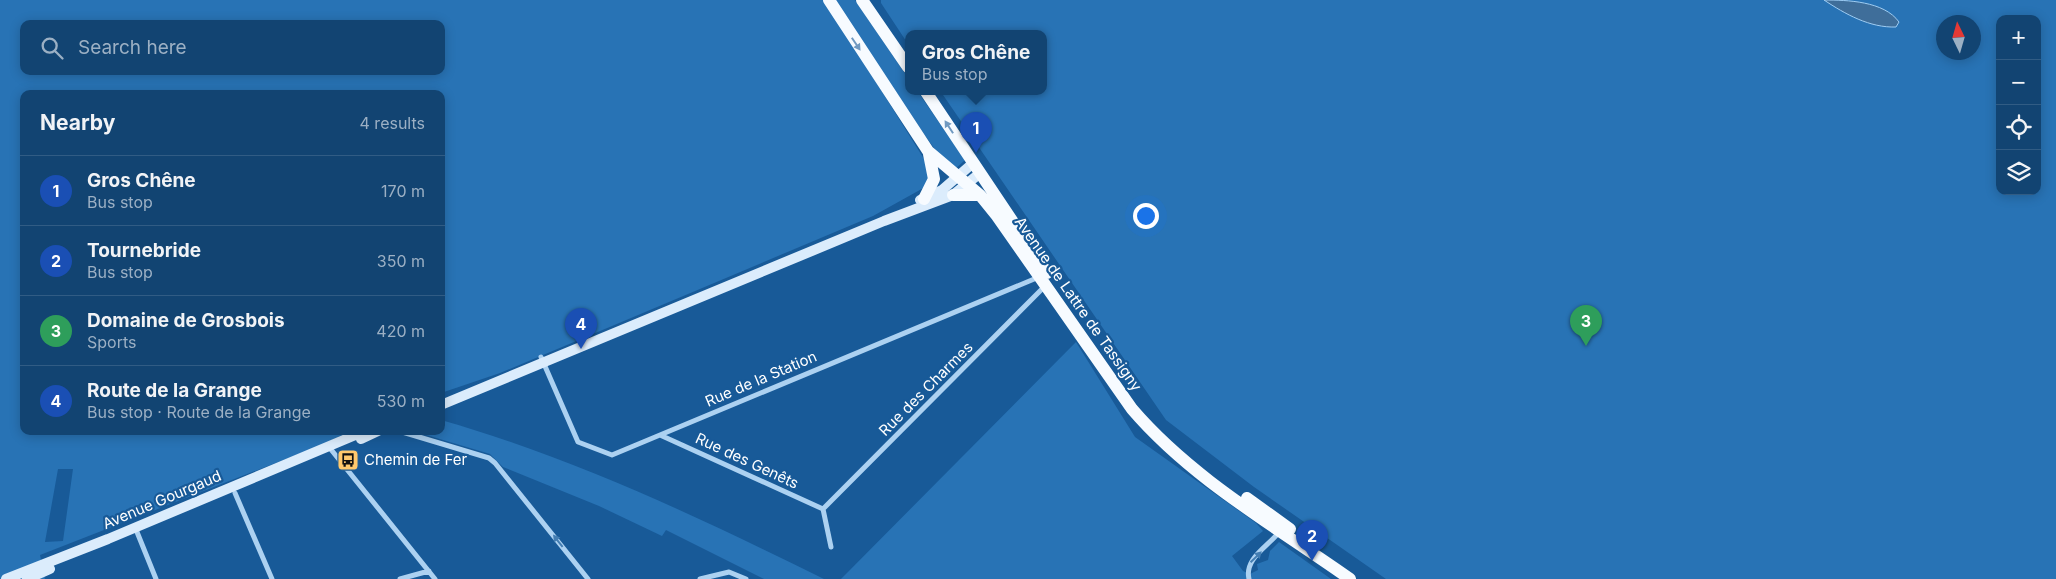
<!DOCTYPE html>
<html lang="en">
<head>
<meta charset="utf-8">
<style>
	body { margin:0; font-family:Inter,sans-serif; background:#1f4e7a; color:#f1f3f6 }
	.controls { position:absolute; right:15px; top:15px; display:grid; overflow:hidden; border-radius:10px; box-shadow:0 2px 12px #0003 }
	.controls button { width:45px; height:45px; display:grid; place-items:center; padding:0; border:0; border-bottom:1px solid #315c84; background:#124472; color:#f1f3f6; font:25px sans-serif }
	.compass { position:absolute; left:1936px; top:15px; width:45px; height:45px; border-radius:50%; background:#124472; box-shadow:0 2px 12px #0003; rotate:355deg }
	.you { position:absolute; left:1145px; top:215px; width:18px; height:18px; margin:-12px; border:4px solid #fff; border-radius:50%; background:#1a73e8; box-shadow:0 0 0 8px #1a73e833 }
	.badge { display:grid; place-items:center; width:32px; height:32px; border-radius:50%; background:#ffc96d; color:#fff; font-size:16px; font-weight:700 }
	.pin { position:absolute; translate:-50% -41px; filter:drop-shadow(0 1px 2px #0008) }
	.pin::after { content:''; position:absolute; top:26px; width:18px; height:15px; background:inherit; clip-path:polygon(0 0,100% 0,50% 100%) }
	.popup { position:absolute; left:905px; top:30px; width:142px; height:65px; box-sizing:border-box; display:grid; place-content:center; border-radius:10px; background:#124472; filter:drop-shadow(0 1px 4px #0005); font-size:16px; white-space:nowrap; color:#9cb0c4 }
	.popup b { font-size:19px; color:#f1f3f6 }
	.popup::after { content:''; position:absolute; left:50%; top:100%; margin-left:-10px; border:10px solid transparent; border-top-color:#124472 }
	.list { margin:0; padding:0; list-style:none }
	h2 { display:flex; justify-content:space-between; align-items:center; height:65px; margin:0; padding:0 20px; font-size:21px }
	h2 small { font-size:16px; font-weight:400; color:#9cb0c4 }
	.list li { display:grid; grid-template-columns:32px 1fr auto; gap:15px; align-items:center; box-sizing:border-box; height:70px; padding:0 20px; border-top:1px solid #315c84 }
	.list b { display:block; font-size:19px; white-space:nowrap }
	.list p { margin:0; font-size:16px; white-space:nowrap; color:#9cb0c4 }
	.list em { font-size:16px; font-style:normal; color:#9cb0c4 }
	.icon { flex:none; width:28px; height:28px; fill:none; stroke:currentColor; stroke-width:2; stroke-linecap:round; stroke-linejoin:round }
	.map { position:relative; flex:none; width:2056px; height:579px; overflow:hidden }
	.search { position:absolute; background:#124472; box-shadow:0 2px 12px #0003; left:20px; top:20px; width:425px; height:55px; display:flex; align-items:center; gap:12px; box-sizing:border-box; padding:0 18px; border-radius:10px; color:#9cb0c4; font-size:19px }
	.panel { position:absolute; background:#124472; box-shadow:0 2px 12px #0003; left:20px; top:90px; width:425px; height:345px; border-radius:10px }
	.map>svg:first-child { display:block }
	.green { fill:#2873b5; fill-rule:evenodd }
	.water { fill:#3f6e9a; stroke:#9fcdf3 }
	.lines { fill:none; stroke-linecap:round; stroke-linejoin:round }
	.minor { stroke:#acd1f1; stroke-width:5 }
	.secondary { stroke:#dbecfc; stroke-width:10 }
	.primary { stroke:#f7fbff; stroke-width:12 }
	.oneway { fill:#719ac1 }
	.oneway2 { fill:#447eb3 }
	.labels { text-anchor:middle; stroke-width:4.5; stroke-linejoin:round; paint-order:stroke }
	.street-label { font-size:15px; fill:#fff; stroke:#185a98 }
	.poi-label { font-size:15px; fill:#fff; stroke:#185a98; text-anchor:start }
</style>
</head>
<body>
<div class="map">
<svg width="2056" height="579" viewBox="0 0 2056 579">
	<rect width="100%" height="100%" fill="#185a98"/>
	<path class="green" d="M0 0H825L924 159 930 176 927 186 873 216 500 373 441 393V94H24V431H351L319 446 40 555 45 579H0ZM24 24H441V71H24ZM58 469H73L63 541 45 542Z
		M834 0H855L908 78V92H918L965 160 955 169 940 156 926 137Z
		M881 0H2056V579H1386L1254 487 1166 420 941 92H1044V34H908V44L881 3ZM2000 19H2037V191H2000ZM1944 22H1974V52H1944Z
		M1076 342 1135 437 1256 523 1263 531 1232 556 1243 571 1250 574 1258 570 1257 564 1268 560 1270 551 1279 542 1331 579H841Z
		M441 420C575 458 700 518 824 579H764L666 530 662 536 599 506 503 467 490 454 413 431H441Z"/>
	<path class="water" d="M1824 0C1847 0 1884 1 1899 22L1896 27C1870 28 1845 14 1824 0Z"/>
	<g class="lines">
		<path class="minor" d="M541 357 578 442 612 455 1039 277
			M399 431 489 458 495 463 588 579
			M660 435 823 509
			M329 447 435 579
			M235 493 272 579
			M823 509 1045 286
			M823 509 831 547
			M137 532 156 579
			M400 579 429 571
			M700 579 729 572 746 579
			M1249 579C1244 558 1269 546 1280 531"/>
		<path class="secondary" d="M920 200 942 190 972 164
			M441 405 884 221 953 195 979 174
			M361 439 378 431
			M6 579 108 539 365 431
			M27 579 50 569"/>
		<path class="primary" d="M829 0 928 151 980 195 997 216 1132 409C1192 479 1275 526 1350 579
			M862 0 908 67
			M926 92 1047 273
			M953 195H980
			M924 199 934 179 929 154
			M1247 498 1290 529"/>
	</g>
	<defs><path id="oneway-solid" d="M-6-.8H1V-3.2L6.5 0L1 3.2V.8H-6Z" transform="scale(1.25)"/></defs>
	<g class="oneway">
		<use href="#oneway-solid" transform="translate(856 44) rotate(56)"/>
		<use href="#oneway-solid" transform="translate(949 127) rotate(-123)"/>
	</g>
	<g class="oneway2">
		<use href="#oneway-solid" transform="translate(558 541) rotate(-128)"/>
		<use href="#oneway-solid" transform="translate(1256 557) rotate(-44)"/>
	</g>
	<defs>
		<g id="bus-square" transform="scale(1.125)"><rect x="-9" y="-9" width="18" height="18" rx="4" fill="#ffc96d" stroke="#185a98"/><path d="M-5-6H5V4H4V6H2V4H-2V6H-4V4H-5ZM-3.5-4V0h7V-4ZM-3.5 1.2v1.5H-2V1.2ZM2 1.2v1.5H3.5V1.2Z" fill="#111"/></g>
	</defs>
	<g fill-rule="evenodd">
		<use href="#bus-square" x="348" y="460"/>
	</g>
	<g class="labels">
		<g class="street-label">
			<text transform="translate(1078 304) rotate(55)" y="5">Avenue de Lattre de Tassigny</text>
			<text transform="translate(761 379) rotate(-23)" y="5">Rue de la Station</text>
			<text transform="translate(926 389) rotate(-45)" y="5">Rue des Charmes</text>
			<text transform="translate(747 461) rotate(25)" y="5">Rue des Genêts</text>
			<text transform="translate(162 500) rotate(-23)" y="5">Avenue Gourgaud</text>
		</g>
		<g class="poi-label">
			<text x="364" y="465">Chemin de Fer</text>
		</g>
	</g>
</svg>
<div class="controls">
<button>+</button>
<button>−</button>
<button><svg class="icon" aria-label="locate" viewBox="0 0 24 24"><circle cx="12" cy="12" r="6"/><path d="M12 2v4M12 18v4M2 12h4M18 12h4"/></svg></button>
<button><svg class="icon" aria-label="layers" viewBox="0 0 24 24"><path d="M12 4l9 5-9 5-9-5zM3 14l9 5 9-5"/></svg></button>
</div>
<svg class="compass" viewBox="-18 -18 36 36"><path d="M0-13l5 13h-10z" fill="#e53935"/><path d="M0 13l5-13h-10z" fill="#9cb0c4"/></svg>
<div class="you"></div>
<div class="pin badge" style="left:976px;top:153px;background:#1a4fb4">1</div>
<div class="popup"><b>Gros Chêne</b>Bus stop</div>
<div class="pin badge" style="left:1312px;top:561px;background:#1a4fb4">2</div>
<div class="pin badge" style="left:1586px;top:346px;background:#2e9e5b">3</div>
<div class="pin badge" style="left:581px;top:349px;background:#1a4fb4">4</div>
<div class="search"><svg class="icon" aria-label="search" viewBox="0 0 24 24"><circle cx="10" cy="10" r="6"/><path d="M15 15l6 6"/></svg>Search here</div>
<section class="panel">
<h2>Nearby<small>4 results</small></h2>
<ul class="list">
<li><span class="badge" style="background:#1a4fb4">1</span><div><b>Gros Chêne</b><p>Bus stop</p></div><em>170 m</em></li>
<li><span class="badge" style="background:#1a4fb4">2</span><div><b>Tournebride</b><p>Bus stop</p></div><em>350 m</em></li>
<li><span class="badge" style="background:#2e9e5b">3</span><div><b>Domaine de Grosbois</b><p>Sports</p></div><em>420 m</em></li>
<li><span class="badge" style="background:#1a4fb4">4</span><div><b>Route de la Grange</b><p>Bus stop · Route de la Grange</p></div><em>530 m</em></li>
</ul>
</section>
</div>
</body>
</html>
